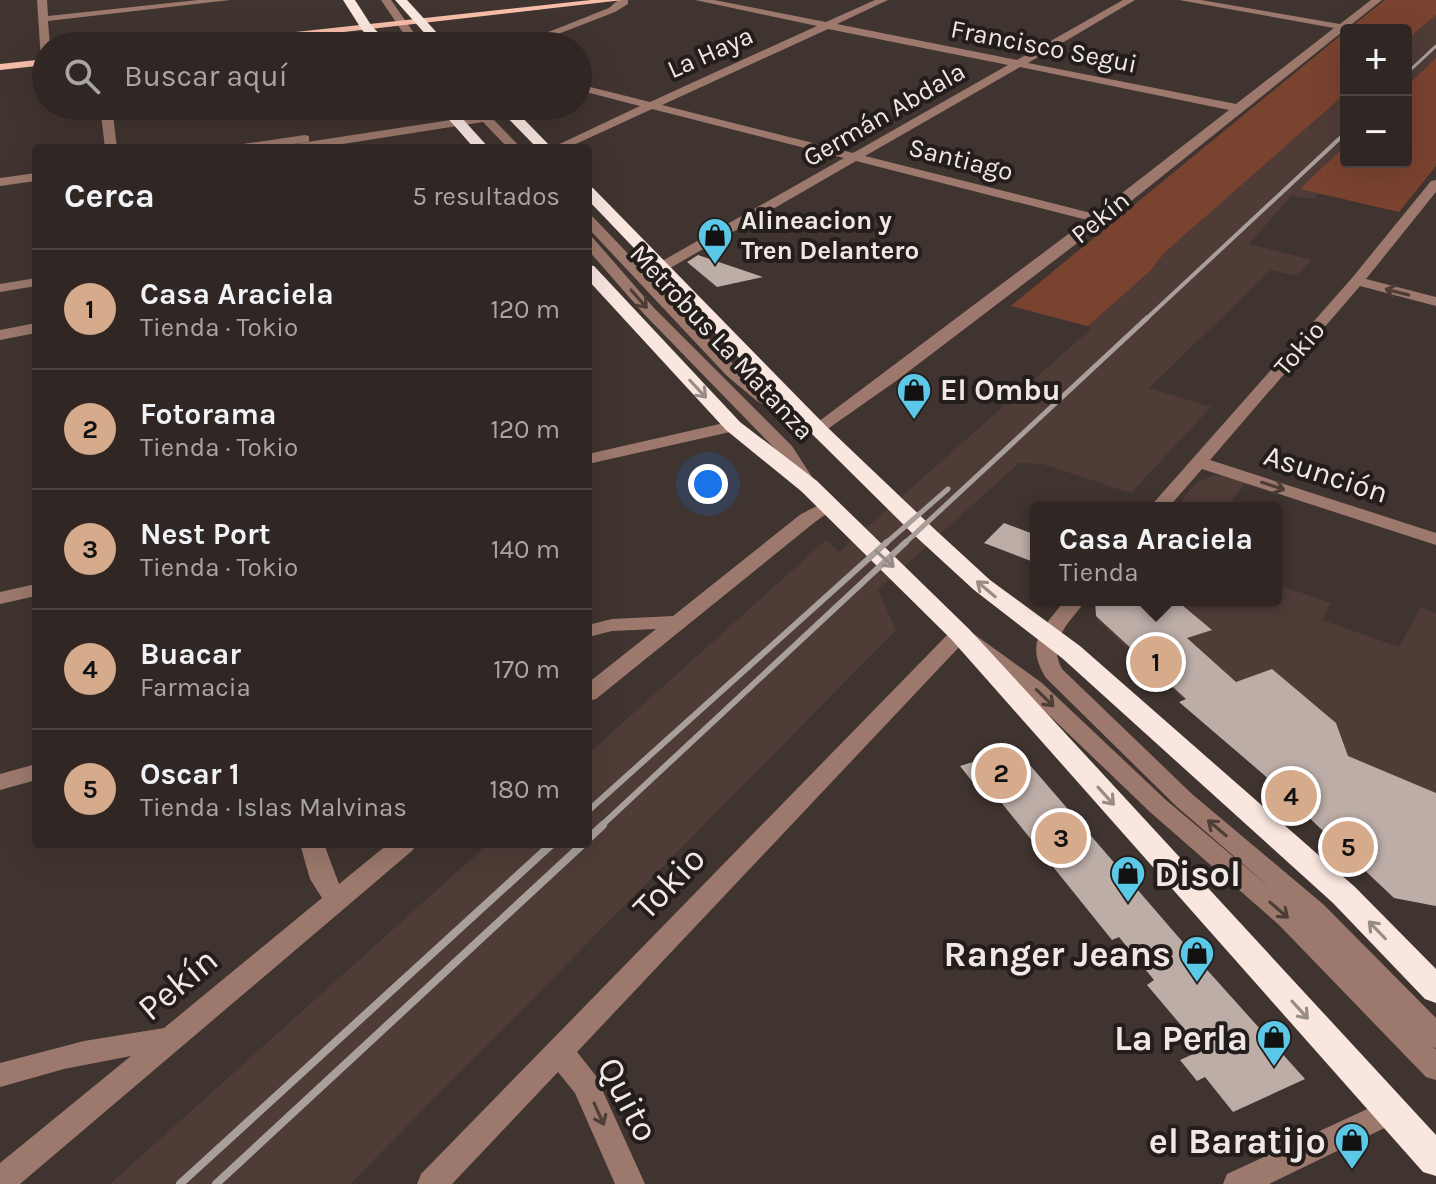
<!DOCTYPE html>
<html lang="es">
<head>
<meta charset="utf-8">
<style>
	body { margin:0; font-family:Karla,sans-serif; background:#382f2c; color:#f1f3f6 }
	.controls { position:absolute; right:24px; top:24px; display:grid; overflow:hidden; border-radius:8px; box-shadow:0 8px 32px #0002 }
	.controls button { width:72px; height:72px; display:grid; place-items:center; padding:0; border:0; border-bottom:2px solid #4b4441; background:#302724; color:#f1f3f6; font:40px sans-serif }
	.you { position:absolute; left:708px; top:484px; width:28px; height:28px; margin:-20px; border:6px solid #fff; border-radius:50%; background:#1a73e8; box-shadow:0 0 0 12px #1a73e833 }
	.badge { display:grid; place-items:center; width:52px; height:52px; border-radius:50%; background:#d6ab8b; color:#111; font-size:26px; font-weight:700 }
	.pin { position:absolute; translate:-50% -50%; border:4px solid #fff; box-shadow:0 2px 8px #0006 }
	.popup { position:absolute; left:1030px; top:502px; width:252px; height:104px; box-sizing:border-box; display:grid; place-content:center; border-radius:8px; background:#302724; filter:drop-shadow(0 2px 6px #0005); font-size:26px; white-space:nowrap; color:#a8a5a6 }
	.popup b { font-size:30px; color:#f1f3f6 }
	.popup::after { content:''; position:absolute; left:50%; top:100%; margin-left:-16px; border:16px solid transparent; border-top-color:#302724 }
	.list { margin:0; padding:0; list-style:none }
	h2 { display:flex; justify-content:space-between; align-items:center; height:104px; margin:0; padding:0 32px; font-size:34px }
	h2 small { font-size:26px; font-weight:400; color:#a8a5a6 }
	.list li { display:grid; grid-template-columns:52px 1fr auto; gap:24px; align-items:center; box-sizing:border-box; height:120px; padding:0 32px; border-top:2px solid #4b4441 }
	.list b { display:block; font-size:30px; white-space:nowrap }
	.list p { margin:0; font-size:26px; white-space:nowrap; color:#a8a5a6 }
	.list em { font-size:26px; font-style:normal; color:#a8a5a6 }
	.icon { flex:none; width:44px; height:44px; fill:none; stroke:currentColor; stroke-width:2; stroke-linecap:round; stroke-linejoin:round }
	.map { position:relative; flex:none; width:1436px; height:1184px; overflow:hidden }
	.search { position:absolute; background:#302724; box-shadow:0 8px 32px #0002; left:32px; top:32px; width:560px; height:88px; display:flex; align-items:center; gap:20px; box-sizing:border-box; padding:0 28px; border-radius:44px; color:#a8a5a6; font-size:30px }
	.panel { position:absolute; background:#302724; box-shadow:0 8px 32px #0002; left:32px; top:144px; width:560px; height:704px; border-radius:8px }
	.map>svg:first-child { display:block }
	.built { fill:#4f3c37 }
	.green { fill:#7a432f }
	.building { fill:#bcada7 }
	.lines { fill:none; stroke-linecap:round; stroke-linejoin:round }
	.minor { fill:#9c796c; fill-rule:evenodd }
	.major { fill:#f7bda9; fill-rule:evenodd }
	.highway { fill:#f8e6df; fill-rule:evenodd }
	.rail-far4 { stroke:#a9a09c; stroke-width:3 }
	.rail-far3 { stroke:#a9a09c; stroke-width:4 }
	.rail-far2 { stroke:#a9a09c; stroke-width:5 }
	.rail-far1 { stroke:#a9a09c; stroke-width:6 }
	.rail { stroke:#a9a09c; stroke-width:8 }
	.oneway { stroke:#4d3d37 }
	.oneway2 { stroke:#988c87 }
	.labels { text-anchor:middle; stroke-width:8; stroke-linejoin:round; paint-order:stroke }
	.far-street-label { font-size:26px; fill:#f0e8e5; stroke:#231d1b }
	.far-poi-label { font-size:26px; font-weight:bold; fill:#f0e8e5; stroke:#231d1b; text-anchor:start }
	.poi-label { font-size:30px; font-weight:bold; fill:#f0e8e5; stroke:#231d1b; text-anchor:start }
	.street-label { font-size:30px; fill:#f0e8e5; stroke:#231d1b }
	.near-poi-label { font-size:36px; font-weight:bold; fill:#f0e8e5; stroke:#231d1b; text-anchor:end }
	.near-street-label { font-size:36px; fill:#f0e8e5; stroke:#231d1b }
</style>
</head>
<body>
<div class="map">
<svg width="1436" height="1184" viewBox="0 0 1436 1184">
	<rect width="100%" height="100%" fill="#403430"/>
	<path class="built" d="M1385 0H1436V66L1406 98V30H1347Z
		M1346 31V162H1350L1313 199 1291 196 1249 244 1312 260 1297 276 1271 270 1149 388 1211 407 1131 493 1043 464 1019 463 878 590 896 630 350 1184H110L488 844H588V754L826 540 839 552 1092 328 1011 306Z
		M1216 475 1246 482 1232 501 1254 508H1176L1196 483Z
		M1276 584 1331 603 1322 620 1399 647 1421 607 1436 613V908L1394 894 1097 620 1103 600H1276Z"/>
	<path class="green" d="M1385 0H1436V15L1406 40V30H1347Z
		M1346 31V93L1165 252 1150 271 1088 326 1011 306Z
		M1436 58V166L1399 212 1300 189 1346 145V162H1406V87Z"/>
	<path class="building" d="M698 255 763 277 717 287 687 262Z
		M1004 523 1036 535V563L984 543Z
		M1095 600H1122L1135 605 1139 600H1176L1212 630 1187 638 1236 682 1272 669 1336 723 1348 756 1436 793V906L1394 898 1263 774 1179 702 1186 699 1096 616Z
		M1016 749 1200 962 1305 1079 1233 1112 1205 1077 1197 1081 1180 1060 1202 1050 1147 985 1154 980 1119 937 1112 940 996 796 986 799 960 766Z"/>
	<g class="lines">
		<path class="minor" d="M37 0H47L48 16 198 0H230L48 21 50 46H46V63L41 60Z
			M381 0H391L423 46H412Z
			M618 0H628V4L615 12 527 46H513L609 8Z
			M695 0H714L826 22 875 0H888L837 24 1017 60 1123 0H1135L1028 63 1236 104 1334 28 1179 0H1201L1340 24 1371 0H1382L1105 222 896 381 819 435 757 401 727 376 588 228V216L593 217 739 370 769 393 818 422 1087 220 856 161 665 271H655V265L844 158 652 109 567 148H551L640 106 578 90V84L650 102 817 26ZM828 29 1008 65 853 153 662 105ZM1020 67 1229 110 1095 214 865 156Z
			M100 106H112L117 148H105Z
			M480 109 488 114 515 112V116L494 120 521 148H508L483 122 317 148H288L294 144 477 116 474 112Z
			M305 135 309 136V142L268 148H237L243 144Z
			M36 173V181L0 186V178Z
			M1436 180V192L1366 279 1436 297V306L1360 286 1210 460 1436 533V545L1202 469 1168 508H1149L1352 278 1431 181Z
			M588 237 593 238 654 308 792 446 818 486 815 490H803L779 453 644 314 588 250Z
			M36 278V286L0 292V284Z
			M36 323V333L0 340V330Z
			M733 421 742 426 739 430 588 464V454Z
			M827 501 834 503 836 507 815 522 596 699 588 701V683L656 629 612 631 588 637V625L612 619 673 616 801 514Z
			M36 584V596L0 604V592Z
			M1065 600H1086C1070 623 1046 640 1062 669L1192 794 1324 905 1436 1018V1048L1433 1047 1436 1049V1080L1426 1077 1279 925 1150 812 1026 693 961 645 577 1052 596 1076 645 1184H615L575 1093 558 1072 452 1184H417L421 1174 953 629H967L1042 683 1166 800 1274 891 1176 806 1046 678C1024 642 1043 629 1065 600Z
			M36 764V780L0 790V774Z
			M300 844H324L339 884 388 844H416L413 850 20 1184H0V1163L131 1056 64 1069 0 1087V1063L84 1041 164 1028 322 898 310 879Z
			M1391 1098 1401 1102 1406 1111 1401 1120 1269 1184H1223L1227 1174Z"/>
		<path class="major" d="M591 0H623L221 46H188L193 43Z
			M46 59V65L0 70V64Z"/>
		<path class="highway" d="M343 0H355L371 25 391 46H378L362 30Z
			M395 0H407L449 46H436Z
			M437 106H451L489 148H474Z
			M496 106H511L552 148H537Z
			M588 186 593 188 826 426 929 524 990 580 1080 646 1355 887 1436 969V1003L1425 999 1333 903 1062 658 974 590 913 534 812 434 588 200Z
			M588 265 594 266 740 422 817 481 969 629 1436 1135V1176L1423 1172 951 639 801 491 726 430 588 280Z"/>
		<path class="rail-far4" d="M1406 74 1436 46
			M1335 142 1346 132"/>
		<path class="rail-far3" d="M1145 320 1338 140"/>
		<path class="rail-far2" d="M885 544 948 489
			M904 544 1147 318"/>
		<path class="rail-far1" d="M588 811 887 542
			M600 827 906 542"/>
		<path class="rail" d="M588 839 603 825
			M180 1184 552 844
			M216 1184 583 844"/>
	</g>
	<defs><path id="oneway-shaft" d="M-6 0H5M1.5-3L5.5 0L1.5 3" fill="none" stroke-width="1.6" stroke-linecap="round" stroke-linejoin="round" transform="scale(2)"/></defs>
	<g class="oneway">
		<use href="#oneway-shaft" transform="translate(1397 292) rotate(-166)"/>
		<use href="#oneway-shaft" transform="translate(639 299) rotate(49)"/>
		<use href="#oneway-shaft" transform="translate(1273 486) rotate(18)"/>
		<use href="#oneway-shaft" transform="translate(1045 698) rotate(44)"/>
		<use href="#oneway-shaft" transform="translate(1217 828) rotate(-140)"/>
		<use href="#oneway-shaft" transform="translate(1279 910) rotate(41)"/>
		<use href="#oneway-shaft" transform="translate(599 1114) rotate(66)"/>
	</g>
	<g class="oneway2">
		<use href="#oneway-shaft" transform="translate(698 389) rotate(47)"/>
		<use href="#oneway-shaft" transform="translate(885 559) rotate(42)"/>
		<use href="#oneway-shaft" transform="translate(986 589) rotate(-140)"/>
		<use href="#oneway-shaft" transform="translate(1106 796) rotate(48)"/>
		<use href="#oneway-shaft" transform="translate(1377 930) rotate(-134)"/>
		<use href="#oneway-shaft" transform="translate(1300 1010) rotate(48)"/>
	</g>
	<defs>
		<g id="shop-pin" transform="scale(1.8)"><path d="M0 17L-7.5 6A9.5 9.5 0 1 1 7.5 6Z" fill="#5ac8e6" stroke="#231d1b"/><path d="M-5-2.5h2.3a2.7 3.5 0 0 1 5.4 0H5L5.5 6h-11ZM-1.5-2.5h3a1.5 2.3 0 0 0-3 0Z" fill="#111"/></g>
	</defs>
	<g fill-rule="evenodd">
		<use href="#shop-pin" x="715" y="235"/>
		<use href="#shop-pin" x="914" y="390"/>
		<use href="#shop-pin" x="1128" y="873"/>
		<use href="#shop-pin" x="1197" y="953"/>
		<use href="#shop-pin" x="1274" y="1037"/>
		<use href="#shop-pin" x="1352" y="1140"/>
	</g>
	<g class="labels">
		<g class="far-street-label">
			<text transform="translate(1044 46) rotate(11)" y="9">Francisco Segui</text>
			<text transform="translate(710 52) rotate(-24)" y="9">La Haya</text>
			<text transform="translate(884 114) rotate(-30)" y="9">Germán Abdala</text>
			<text transform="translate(961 159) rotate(14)" y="9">Santiago</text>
			<text transform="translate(1100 217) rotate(-39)" y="9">Pekín</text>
			<text transform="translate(722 342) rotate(47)" y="9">Metrobus La Matanza</text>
			<text transform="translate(1299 348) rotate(-49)" y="9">Tokio</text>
		</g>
		<g class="far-poi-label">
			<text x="741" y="229">Alineacion y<tspan x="741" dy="30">Tren Delantero</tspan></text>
		</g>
		<g class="poi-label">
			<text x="940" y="400">El Ombu</text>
		</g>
		<g class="street-label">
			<text transform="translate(1326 474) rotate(18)" y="10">Asunción</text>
		</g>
		<g class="near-poi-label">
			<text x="1154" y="886" text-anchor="start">Disol</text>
			<text x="1171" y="966">Ranger Jeans</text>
			<text x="1248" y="1050">La Perla</text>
			<text x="1326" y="1153">el Baratijo</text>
		</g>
		<g class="near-street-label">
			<text transform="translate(668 882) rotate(-46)" y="13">Tokio</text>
			<text transform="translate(177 983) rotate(-40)" y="13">Pekín</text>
			<text transform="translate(629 1099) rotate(62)" y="13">Quito</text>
		</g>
	</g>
</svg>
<div class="controls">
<button>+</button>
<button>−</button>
</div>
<div class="you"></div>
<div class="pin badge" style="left:1156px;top:662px">1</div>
<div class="popup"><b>Casa Araciela</b>Tienda</div>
<div class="pin badge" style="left:1001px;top:773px">2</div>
<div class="pin badge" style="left:1061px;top:838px">3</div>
<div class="pin badge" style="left:1291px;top:796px">4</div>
<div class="pin badge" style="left:1348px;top:847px">5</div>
<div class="search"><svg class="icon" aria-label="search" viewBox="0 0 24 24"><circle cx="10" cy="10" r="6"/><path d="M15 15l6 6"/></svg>Buscar aquí</div>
<section class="panel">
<h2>Cerca<small>5 resultados</small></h2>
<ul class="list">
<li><span class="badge">1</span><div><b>Casa Araciela</b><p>Tienda · Tokio</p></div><em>120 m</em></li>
<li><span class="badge">2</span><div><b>Fotorama</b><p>Tienda · Tokio</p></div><em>120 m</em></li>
<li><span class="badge">3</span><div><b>Nest Port</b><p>Tienda · Tokio</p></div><em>140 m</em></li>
<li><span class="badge">4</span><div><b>Buacar</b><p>Farmacia</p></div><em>170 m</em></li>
<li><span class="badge">5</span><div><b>Oscar 1</b><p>Tienda · Islas Malvinas</p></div><em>180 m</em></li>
</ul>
</section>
</div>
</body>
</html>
